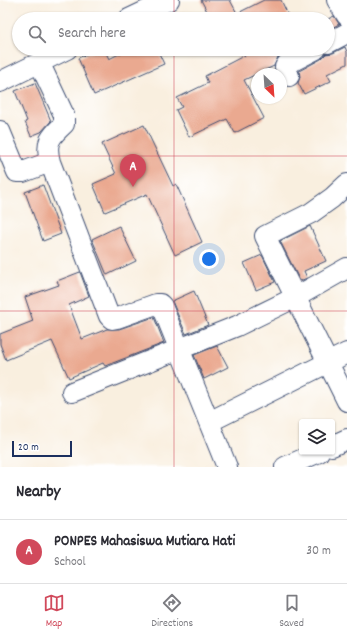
<!DOCTYPE html>
<html lang="en">
<head>
<meta charset="utf-8">
<style>
	body { margin:0; font-family:Dekko,sans-serif; background:#f2f2f3; color:#2b2b33 }
	.controls { position:absolute; right:12px; bottom:12px; display:grid; overflow:hidden; border-radius:4px; box-shadow:0 1px 3px #0004 }
	.controls button { width:36px; height:36px; display:grid; place-items:center; padding:0; border:0; border-bottom:1px solid #e1e1e2; background:#fff; color:#2b2b33; font:20px sans-serif }
	.compass { position:absolute; left:251px; top:68px; width:36px; height:36px; border-radius:50%; background:#fff; box-shadow:0 1px 3px #0004; rotate:155deg }
	.scale { position:absolute; left:12px; bottom:10px; width:60px; box-sizing:border-box; padding-left:4px; border:2px solid #1b2f5e; border-top:0; font-size:11px; line-height:14px; white-space:nowrap; color:#1b2f5e; -webkit-text-stroke:3px #fff; paint-order:stroke }
	.you { position:absolute; left:209px; top:259px; width:14px; height:14px; margin:-10px; border:3px solid #fff; border-radius:50%; background:#1a73e8; box-shadow:0 0 0 6px #1a73e833 }
	.badge { display:grid; place-items:center; width:26px; height:26px; border-radius:50%; background:#d1495b; color:#fff; font-size:13px; font-weight:700 }
	.pin { position:absolute; translate:-50% -33px; filter:drop-shadow(0 1px 2px #0008) }
	.pin::after { content:''; position:absolute; top:21px; width:14px; height:12px; background:inherit; clip-path:polygon(0 0,100% 0,50% 100%) }
	.list { margin:0; padding:0; list-style:none }
	h2 { display:flex; justify-content:space-between; align-items:center; height:52px; margin:0; padding:0 16px; font-size:17px }
	h2 small { font-size:13px; font-weight:400; color:#7c7c81 }
	.list li { display:grid; grid-template-columns:26px 1fr auto; gap:12px; align-items:center; box-sizing:border-box; height:64px; padding:0 16px; border-top:1px solid #e1e1e2 }
	.list b { display:block; font-size:15px; white-space:nowrap }
	.list p { margin:0; font-size:13px; white-space:nowrap; color:#7c7c81 }
	.list em { font-size:13px; font-style:normal; color:#7c7c81 }
	.icon { flex:none; width:22px; height:22px; fill:none; stroke:currentColor; stroke-width:2; stroke-linecap:round; stroke-linejoin:round }
	.map { position:relative; flex:none; width:347px; height:467px; overflow:hidden }
	.search { position:absolute; background:#fff; box-shadow:0 1px 3px #0004; left:12px; right:12px; top:12px; height:44px; display:flex; align-items:center; gap:10px; box-sizing:border-box; padding:0 14px; border-radius:22px; color:#7c7c81; font-size:15px }
	.sheet { height:116px; background:#fff }
	nav { display:flex; justify-content:space-around; align-items:center; box-sizing:border-box; height:56px; border-top:1px solid #e1e1e2; background:#fff; font-size:11px; color:#7c7c81 }
	nav a { display:grid; justify-items:center; gap:2px }
	nav .on { color:#d1495b }
	.map>svg:first-child { display:block }
	.building { fill:#eaa990 }
	.lines { fill:none; stroke-linecap:round; stroke-linejoin:round }
	.minor-casing { stroke:#3c4c71; stroke-width:22 }
	.minor { stroke:#fff; stroke-width:20 }
	.grid { fill:none; stroke:#d1495b; stroke-width:1; stroke-opacity:0.55 }
</style>
</head>
<body>
<div class="map">
<svg width="347" height="467" viewBox="0 0 347 467">
	<rect width="100%" height="100%" fill="#fff"/>
	<filter id="ink" filterUnits="userSpaceOnUse"><feTurbulence type="fractalNoise" baseFrequency=".025" numOctaves="2"/><feDisplacementMap in="SourceGraphic" scale="8" xChannelSelector="R" yChannelSelector="G"/><feConvolveMatrix kernelMatrix="1 2 1 2 8 2 1 2 1" color-interpolation-filters="sRGB"/></filter>
	<filter id="wash" filterUnits="userSpaceOnUse"><feTurbulence type="fractalNoise" baseFrequency=".012" numOctaves="4" result="noise"/><feDisplacementMap in="SourceGraphic" scale="16" xChannelSelector="R" yChannelSelector="G"/><feGaussianBlur stdDeviation="0.9" result="paint"/><feColorMatrix in="noise" values="0 0 0 0 0 0 0 0 0 0 0 0 0 0 0 0 0 1.4 0 .05"/><feComposite in="paint" operator="in"/></filter>
	<g filter="url(#wash)">
		<rect width="100%" height="100%" fill="#f9efdf"/>
		<g id="blocks">
			<path class="building" d="M201 0H230L240 19H211Z
				M264 0H281L290 19H243L240 12Z
				M334 16 339 24 328 30V19Z
				M345 47 347 52V64L327 74 331 81 304 94 298 83 300 77 299 71 321 59 326 54 333 53Z
				M98 49H104L109 59 129 49H157L164 64 94 95 78 58Z
				M257 49H291L278 57 274 66 244 80 264 118 235 133 227 119 189 137 176 110 182 107 177 98 208 83 205 76Z
				M35 83 51 121 41 132 31 136 25 122 27 121 15 91Z
				M144 125 173 186 176 184 202 242 175 255 147 194 105 212 93 184 116 174 102 144Z
				M43 185 61 234 43 241 25 192Z
				M119 226 136 261 107 275 92 239Z
				M310 226 326 261 304 271 307 278 300 281 280 241Z
				M262 255 275 282 256 290 244 263Z
				M80 272 89 296 69 305 82 339 107 329H119L154 317 164 343 105 366 103 363 69 378 52 341 6 360 0 344V334L33 321 25 297 59 285 57 281Z
				M194 291 208 325 186 334 172 301Z
				M217 346 228 367 204 379 194 355Z"/>
		</g>
	</g>
	<g filter="url(#ink)">
		<use href="#blocks" fill-opacity="0" stroke="#3c4c71" stroke-width="1"/>
		<g class="lines">
			<g class="minor-casing">
				<path id="minor" d="M337 0 347 16
					M129 19 169 0
					M328 43 347 33
					M39 62 64 115V124C50 137 45 142 50 162L109 316 112 319 117 318 156 304H160L162 306 227 467
					M289 76 285 67 287 64 316 49
					M0 82 67 49
					M0 131 17 172H23L50 162
					M347 184 332 198 311 213 265 236 347 401
					M72 392 237 326 296 297 347 268
					M209 422 347 353
					M332 446 347 439
					M285 467 319 452"/>
			</g>
			<use href="#minor" class="minor"/>
		</g>
	</g>
	<path class="grid" d="M174 0V19M174 49V467M0 156H347M0 311H347"/>
</svg>
<div class="controls">
<button><svg class="icon" aria-label="layers" viewBox="0 0 24 24"><path d="M12 4l9 5-9 5-9-5zM3 14l9 5 9-5"/></svg></button>
</div>
<svg class="compass" viewBox="-18 -18 36 36"><path d="M0-13l5 13h-10z" fill="#e53935"/><path d="M0 13l5-13h-10z" fill="#7c7c81"/></svg>
<div class="scale">20 m</div>
<div class="you"></div>
<div class="pin badge" style="left:133px;top:187px">A</div>
<div class="search"><svg class="icon" aria-label="search" viewBox="0 0 24 24"><circle cx="10" cy="10" r="6"/><path d="M15 15l6 6"/></svg>Search here</div>
</div>
<section class="sheet">
<h2>Nearby<small></small></h2>
<ul class="list">
<li><span class="badge">A</span><div><b>PONPES Mahasiswa Mutiara Hati</b><p>School</p></div><em>30 m</em></li>
</ul>
</section>
<nav>
<a class="on"><svg class="icon" aria-label="map" viewBox="0 0 24 24"><path d="M3 6l6-2 6 2 6-2v14l-6 2-6-2-6 2zM9 4v14M15 6v14"/></svg>Map</a>
<a><svg class="icon" aria-label="directions" viewBox="0 0 24 24"><path d="M12 3l9 9-9 9-9-9zM9 14v-3h6M13 9l2 2-2 2"/></svg>Directions</a>
<a><svg class="icon" aria-label="saved" viewBox="0 0 24 24"><path d="M7 4h10v16l-5-4-5 4z"/></svg>Saved</a>
</nav>
</body>
</html>
